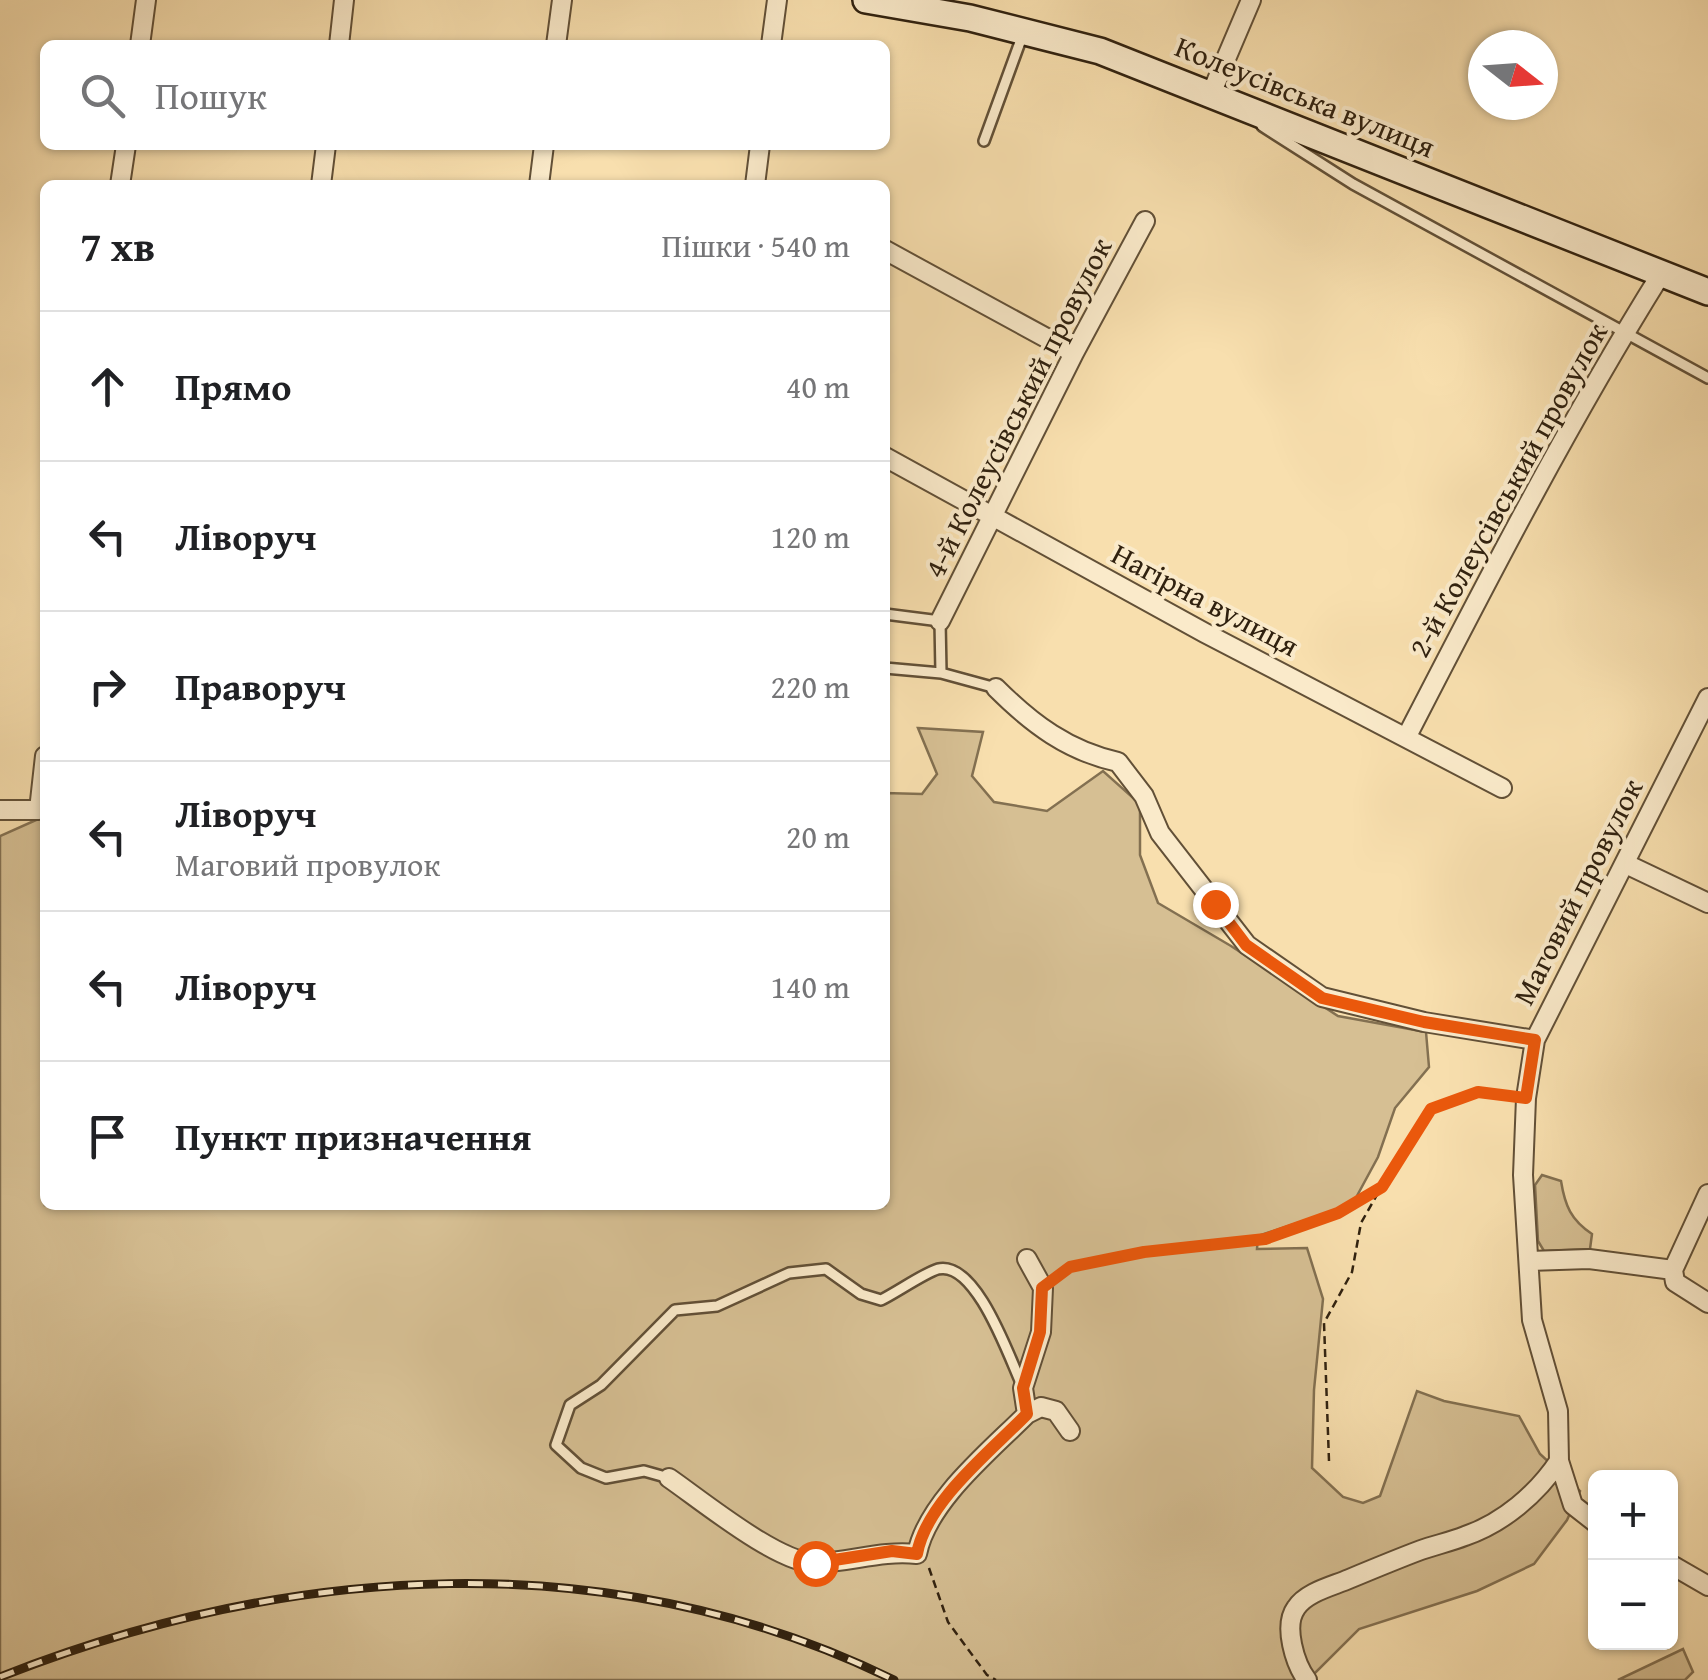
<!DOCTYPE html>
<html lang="uk">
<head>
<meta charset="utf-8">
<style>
	body { margin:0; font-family:"Gentium Book Plus",serif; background:#f6f6f6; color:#202124 }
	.controls { position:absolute; right:30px; bottom:30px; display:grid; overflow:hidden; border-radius:15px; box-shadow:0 2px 8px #0004 }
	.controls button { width:90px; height:90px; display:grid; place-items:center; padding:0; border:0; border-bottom:2px solid #e0e0e0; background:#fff; color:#202124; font:50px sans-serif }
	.compass { position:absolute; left:1468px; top:30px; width:90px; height:90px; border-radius:50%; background:#fff; box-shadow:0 2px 8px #0004; rotate:107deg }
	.stop { position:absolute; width:30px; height:30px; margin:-22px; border:8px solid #ea580c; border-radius:50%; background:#fff }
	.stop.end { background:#ea580c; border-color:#fff; box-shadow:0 2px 10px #0008 }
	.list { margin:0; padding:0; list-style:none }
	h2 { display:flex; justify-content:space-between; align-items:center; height:130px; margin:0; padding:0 40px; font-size:42px }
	h2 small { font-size:32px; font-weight:400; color:#757577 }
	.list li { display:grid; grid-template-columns:65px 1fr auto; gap:30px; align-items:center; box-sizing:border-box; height:150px; padding:0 40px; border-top:2px solid #e0e0e0 }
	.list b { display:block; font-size:38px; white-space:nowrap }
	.list p { margin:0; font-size:32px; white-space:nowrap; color:#757577 }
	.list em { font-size:32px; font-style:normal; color:#757577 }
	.icon { flex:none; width:55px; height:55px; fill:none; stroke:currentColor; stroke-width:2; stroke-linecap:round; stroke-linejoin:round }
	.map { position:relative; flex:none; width:1708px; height:1680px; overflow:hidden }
	.search { position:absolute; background:#fff; box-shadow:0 2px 8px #0004; left:40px; top:40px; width:850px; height:110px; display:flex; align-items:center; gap:25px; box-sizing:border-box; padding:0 35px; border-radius:15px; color:#757577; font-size:38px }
	.panel { position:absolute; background:#fff; box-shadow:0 2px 8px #0004; left:40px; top:180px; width:850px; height:1030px; border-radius:15px }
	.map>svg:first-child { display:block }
	.green { fill:#d6bf93; stroke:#837051; stroke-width:2.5 }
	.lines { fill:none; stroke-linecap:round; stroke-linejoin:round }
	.lane-casing { stroke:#625037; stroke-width:14 }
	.street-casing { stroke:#625037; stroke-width:22 }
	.secondary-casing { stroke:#30210f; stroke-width:30 }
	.path { stroke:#30210f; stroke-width:2.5; stroke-dasharray:8 5; stroke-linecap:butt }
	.lane { stroke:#faeaca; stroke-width:9 }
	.street { stroke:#faeaca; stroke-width:18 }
	.secondary { stroke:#faeaca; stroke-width:25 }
	.rail-casing { stroke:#30210f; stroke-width:9 }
	.rail { stroke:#faeaca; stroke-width:5; stroke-dasharray:15; stroke-linecap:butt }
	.route { stroke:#ea580c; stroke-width:12 }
	.labels { text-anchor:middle; stroke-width:8; stroke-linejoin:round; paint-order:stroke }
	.street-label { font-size:30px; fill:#30210f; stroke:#faeaca }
</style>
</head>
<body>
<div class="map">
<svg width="1708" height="1680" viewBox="0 0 1708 1680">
	<rect width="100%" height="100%" fill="#f8dfae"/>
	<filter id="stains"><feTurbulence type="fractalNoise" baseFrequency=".002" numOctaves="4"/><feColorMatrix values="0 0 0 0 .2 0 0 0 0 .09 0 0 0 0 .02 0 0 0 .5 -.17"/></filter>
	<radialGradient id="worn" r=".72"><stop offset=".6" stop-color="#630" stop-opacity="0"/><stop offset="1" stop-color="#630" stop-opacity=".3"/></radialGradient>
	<path class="green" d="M918 728 983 732 972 776 994 802 1047 811 1103 771 1140 804V855L1158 903 1231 946 1338 1016 1426 1032 1429 1067 1395 1108 1378 1157 1352 1205 1258 1236 1257 1249 1307 1248 1323 1299 1314 1390 1312 1468 1343 1497 1363 1503 1380 1496 1417 1391 1444 1401 1519 1416 1540 1454 1580 1491 1567 1520 1534 1564 1477 1591 1359 1629 1308 1680H0V836L45 816V1205H885V793L922 794 937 774Z
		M1542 1175 1561 1181C1565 1206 1571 1220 1592 1234L1590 1249 1544 1251 1538 1241 1535 1185Z
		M1683 1649 1693 1672 1685 1680H1618Z"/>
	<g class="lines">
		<g class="lane-casing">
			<path id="lane" d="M1262 126 1353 184 1708 378
				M984 141 1023 34
				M885 614 940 621 941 673 996 688
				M885 668 941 673
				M669 1478 644 1471 606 1478 581 1468 556 1445 570 1405 601 1385 675 1310 717 1306 789 1273 826 1269 861 1294 881 1300C894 1294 926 1272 938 1269 976 1260 1009 1357 1022 1385"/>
		</g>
		<g class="street-casing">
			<path id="street" d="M140 45 146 0
				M339 45 344 0
				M556 45 562 0
				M771 45 777 0
				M1211 94 1251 0
				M120 185 126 145
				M321 185 326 145
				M539 185 544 145
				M755 185 760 145
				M885 250 1074 353
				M885 457 1205 633 1502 788
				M940 621 1074 353 1145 221
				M996 688C1032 724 1068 751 1118 762L1144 796 1160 833 1247 945 1322 997 1424 1022 1535 1040
				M1407 736C1488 579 1568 423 1661 274
				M0 810H39L45 756
				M1626 864 1708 903
				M1708 1194 1673 1270 1675 1282 1708 1303
				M1529 1261 1589 1259 1673 1270
				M1027 1414 1023 1388 1041 1332 1043 1288 1027 1259
				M669 1478C701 1500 779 1564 816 1563 851 1562 882 1550 917 1554 927 1502 990 1451 1027 1414L1041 1407 1056 1411 1070 1431
				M1596 1523 1573 1505 1559 1461 1558 1411 1532 1320 1523 1175 1526 1098 1535 1040 1708 698
				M1670 1564 1708 1586
				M1307 1680C1295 1664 1283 1626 1296 1608 1306 1592 1333 1586 1349 1579 1373 1569 1397 1559 1421 1550 1435 1545 1450 1542 1465 1536 1503 1523 1537 1494 1559 1461"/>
		</g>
		<g class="secondary-casing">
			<path id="secondary" d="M866 0 970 18 1100 51 1708 292"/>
		</g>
		<path class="path" d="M1056 1278C1103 1242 1210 1254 1268 1238 1308 1227 1345 1209 1380 1188
			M1329 1461 1324 1323 1352 1272 1361 1223 1395 1163 1431 1109 1478 1093 1509 1096
			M929 1568 948 1622 987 1675 996 1680"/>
		<use href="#lane" class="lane"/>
		<use href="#street" class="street"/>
		<use href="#secondary" class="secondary"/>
		<g class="rail-casing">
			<path id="rail" d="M0 1677C289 1563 610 1541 894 1680"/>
		</g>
		<use href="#rail" class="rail"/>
	</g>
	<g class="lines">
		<path class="route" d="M815 1563 892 1551 917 1554C926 1502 991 1451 1027 1414L1023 1388 1040 1332 1042 1288 1070 1267 1144 1252 1265 1239 1338 1213 1382 1187 1431 1109 1478 1092 1526 1098 1535 1040 1424 1022 1322 998 1246 945 1215 904"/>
	</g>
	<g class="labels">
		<g class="street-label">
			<text transform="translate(1305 97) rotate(22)" y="10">Колеусівська вулиця</text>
			<text transform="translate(1018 408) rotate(-63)" y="10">4-й Колеусівський провулок</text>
			<text transform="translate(1508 490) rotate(-61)" y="10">2-й Колеусівський провулок</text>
			<text transform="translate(1205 600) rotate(28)" y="10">Нагірна вулиця</text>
			<text transform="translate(1578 892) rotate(-63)" y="10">Маговий провулок</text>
		</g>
	</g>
	<rect width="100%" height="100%" filter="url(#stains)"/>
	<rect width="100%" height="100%" fill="url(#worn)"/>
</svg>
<div class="controls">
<button>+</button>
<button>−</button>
</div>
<svg class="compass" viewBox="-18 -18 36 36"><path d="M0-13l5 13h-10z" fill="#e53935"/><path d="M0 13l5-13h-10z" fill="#757577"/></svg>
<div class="stop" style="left:815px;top:1563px"></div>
<div class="stop end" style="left:1215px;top:904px"></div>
<div class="search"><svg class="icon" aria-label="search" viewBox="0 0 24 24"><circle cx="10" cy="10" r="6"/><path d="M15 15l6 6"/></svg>Пошук</div>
<section class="panel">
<h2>7 хв<small>Пішки · 540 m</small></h2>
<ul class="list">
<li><svg class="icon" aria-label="ahead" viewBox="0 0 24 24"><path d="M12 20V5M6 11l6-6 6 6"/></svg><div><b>Прямо</b></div><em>40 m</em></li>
<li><svg class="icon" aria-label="left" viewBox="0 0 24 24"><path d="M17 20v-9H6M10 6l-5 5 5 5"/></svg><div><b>Ліворуч</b></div><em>120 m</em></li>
<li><svg class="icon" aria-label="right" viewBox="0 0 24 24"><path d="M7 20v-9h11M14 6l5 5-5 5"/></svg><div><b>Праворуч</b></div><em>220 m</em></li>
<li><svg class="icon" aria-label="left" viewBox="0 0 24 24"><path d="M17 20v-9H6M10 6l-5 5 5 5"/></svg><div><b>Ліворуч</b><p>Маговий провулок</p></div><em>20 m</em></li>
<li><svg class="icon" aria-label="left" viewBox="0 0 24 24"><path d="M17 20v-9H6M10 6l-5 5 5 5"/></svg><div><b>Ліворуч</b></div><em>140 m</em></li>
<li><svg class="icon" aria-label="arrive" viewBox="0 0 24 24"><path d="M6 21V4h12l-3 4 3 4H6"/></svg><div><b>Пункт призначення</b></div></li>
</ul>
</section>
</div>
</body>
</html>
